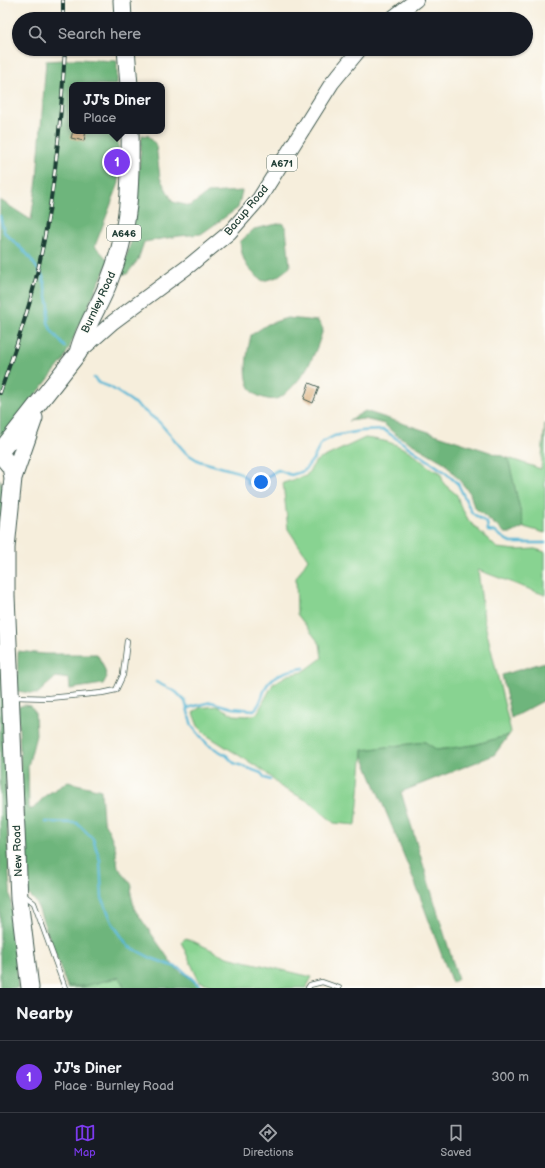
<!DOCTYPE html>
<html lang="en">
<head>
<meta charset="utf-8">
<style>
	body { margin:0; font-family:"Balsamiq Sans",sans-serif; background:#20242c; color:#f1f3f6 }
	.you { position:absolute; left:261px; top:482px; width:14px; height:14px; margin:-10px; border:3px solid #fff; border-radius:50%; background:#1a73e8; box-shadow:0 0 0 6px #1a73e833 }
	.badge { display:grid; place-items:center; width:26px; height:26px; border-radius:50%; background:#7c3aed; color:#fff; font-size:13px; font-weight:700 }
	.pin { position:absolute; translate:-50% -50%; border:2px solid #fff; box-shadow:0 1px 4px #0006 }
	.popup { position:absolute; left:69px; top:82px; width:96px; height:52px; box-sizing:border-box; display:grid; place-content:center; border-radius:8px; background:#171b24; filter:drop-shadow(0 1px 3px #0005); font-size:13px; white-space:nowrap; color:#9ea1a6 }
	.popup b { font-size:15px; color:#f1f3f6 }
	.popup::after { content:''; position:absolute; left:50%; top:100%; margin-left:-8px; border:8px solid transparent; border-top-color:#171b24 }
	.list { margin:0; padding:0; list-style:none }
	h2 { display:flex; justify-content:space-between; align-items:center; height:52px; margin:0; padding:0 16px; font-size:17px }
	h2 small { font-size:13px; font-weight:400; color:#9ea1a6 }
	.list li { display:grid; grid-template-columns:26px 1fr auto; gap:12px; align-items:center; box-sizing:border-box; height:72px; padding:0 16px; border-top:1px solid #363941 }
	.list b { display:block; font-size:15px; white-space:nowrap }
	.list p { margin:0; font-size:13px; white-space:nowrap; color:#9ea1a6 }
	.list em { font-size:13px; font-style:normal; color:#9ea1a6 }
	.icon { flex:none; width:22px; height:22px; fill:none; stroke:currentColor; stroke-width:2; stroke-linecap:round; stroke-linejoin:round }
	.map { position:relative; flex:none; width:545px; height:988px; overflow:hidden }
	.search { position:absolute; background:#171b24; box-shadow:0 1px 3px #0004; left:12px; right:12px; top:12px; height:44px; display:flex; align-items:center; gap:10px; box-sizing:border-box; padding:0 14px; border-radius:22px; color:#9ea1a6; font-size:15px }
	.sheet { height:124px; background:#171b24 }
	nav { display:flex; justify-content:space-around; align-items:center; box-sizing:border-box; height:56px; border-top:1px solid #363941; background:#171b24; font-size:11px; color:#9ea1a6 }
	nav a { display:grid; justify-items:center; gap:2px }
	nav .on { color:#7c3aed }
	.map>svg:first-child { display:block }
	.green { fill:#88d391; stroke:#548862 }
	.forest { fill:#6eb57b; stroke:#467958 }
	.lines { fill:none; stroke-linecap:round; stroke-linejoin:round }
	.stream { stroke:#58b7d6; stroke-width:2.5 }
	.building { fill:#d29857 }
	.lane-casing { stroke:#3f584d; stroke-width:6 }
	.primary-casing { stroke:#3f584d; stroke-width:16 }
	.highway-casing { stroke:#3f584d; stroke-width:19 }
	.lane { stroke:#fff; stroke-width:4.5 }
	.primary { stroke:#fff; stroke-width:14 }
	.highway { stroke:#fff; stroke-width:17 }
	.rail-casing { stroke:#1f3d34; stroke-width:4 }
	.rail { stroke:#fdfcf7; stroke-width:2.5; stroke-dasharray:8; stroke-linecap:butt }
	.labels { text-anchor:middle; stroke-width:3; stroke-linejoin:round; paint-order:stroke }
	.shield { fill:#fdfcf7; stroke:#62766e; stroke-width:1 }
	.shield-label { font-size:10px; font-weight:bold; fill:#1f3d34 }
	.street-label { font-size:11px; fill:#1f3d34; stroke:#fdfcf7 }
</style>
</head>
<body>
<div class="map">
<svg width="545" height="988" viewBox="0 0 545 988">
	<rect width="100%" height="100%" fill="#fdfcf7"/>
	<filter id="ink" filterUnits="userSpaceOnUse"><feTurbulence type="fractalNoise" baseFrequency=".025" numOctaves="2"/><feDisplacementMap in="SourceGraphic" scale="8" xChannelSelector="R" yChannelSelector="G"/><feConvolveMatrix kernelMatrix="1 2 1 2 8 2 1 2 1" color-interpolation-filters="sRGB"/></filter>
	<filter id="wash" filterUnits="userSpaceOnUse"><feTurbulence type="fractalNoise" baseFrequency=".012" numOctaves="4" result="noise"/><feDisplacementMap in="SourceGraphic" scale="16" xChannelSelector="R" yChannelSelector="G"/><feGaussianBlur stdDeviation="0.9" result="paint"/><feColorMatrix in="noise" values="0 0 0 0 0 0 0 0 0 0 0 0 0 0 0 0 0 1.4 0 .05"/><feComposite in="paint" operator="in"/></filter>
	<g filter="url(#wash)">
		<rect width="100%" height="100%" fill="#f6eedc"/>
		<path class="green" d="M545 423V533L524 527 508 458 541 469Z
			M365 438C384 440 395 443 412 453 422 460 427 469 440 472L444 484 457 495 460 505 469 521 497 548 516 550 535 549 545 552V595L478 570 484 620 511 732 509 735 474 745 437 750 425 742 363 750 356 825 334 823 310 802 281 787 264 771 208 736 198 726 193 713 199 708 217 706 234 715 247 716 257 714 273 684 288 675 303 672 322 658 320 644 297 614 296 578 308 559 288 529 283 483 306 476 316 461Z
			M186 938 227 957 312 977 306 988H218L199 981 181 942Z
			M120 977 124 988H68L67 986H84Z"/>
		<path class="forest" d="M78 59 117 61V85H72V131H118L119 183 95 246 109 261 63 361 0 440V200L31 220 37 180 46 61Z
			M142 135 149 136 156 145 160 178 173 202 190 206 208 193 242 191 238 208 201 234 179 236 144 242 138 260 127 274 120 275 132 239Z
			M282 223 286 228 290 267 277 277 263 281C246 269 243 262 240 242L254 229Z
			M287 318 318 321 323 329C316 354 306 375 286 393 280 399 272 401 264 398 238 392 247 354 251 335L268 324Z
			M365 411 508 458 524 527 512 533H505L474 507 470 493 445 463 395 434 384 424 364 419 348 421Z
			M0 479 6 492 0 545Z
			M0 606 9 875 18 988H0Z
			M18 651 44 654H97L103 665 107 677 103 684 70 689 69 679 56 677 37 694 17 691Z
			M545 662V700L511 718 502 675Z
			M24 705 30 706 35 712 36 735 28 766 29 809H33L46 795 68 782 101 790 103 820 109 831 115 846 118 867 132 885 131 894 135 910 175 968 199 984 200 988H124L120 977 84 986H67L36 902 26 892 18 707Z
			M509 735 494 755 401 792 458 979 452 983 414 880 363 756V750L425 742 437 750 474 745Z"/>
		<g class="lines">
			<path class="stream" d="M0 216 4 232 28 255 43 277 49 306 48 322 51 330 65 347
				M94 378 99 383 110 387 130 400 159 422 186 453 199 461 238 472 246 478 248 484C265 484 265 476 278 470L291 475 304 471 314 458 321 443 334 436 361 431 384 430 445 472 458 484 472 513 487 523 488 531 495 532 511 543H545
				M156 682 176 692 185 701 192 726 208 745 226 755 234 763 261 773 265 778 270 780
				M187 708 211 702 232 708 254 710C263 703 261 694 267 685 275 673 290 670 304 668
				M45 822 77 823 93 839 100 860 102 898 113 924 128 946 151 958 181 969 201 987 209 988"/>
		</g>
		<g id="blocks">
			<path class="building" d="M73 131H86L84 141 71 138Z
				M113 154H121V175H113Z
				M309 383 319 387 313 403 304 399Z"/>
		</g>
	</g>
	<g filter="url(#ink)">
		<use href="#blocks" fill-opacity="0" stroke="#3f584d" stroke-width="1"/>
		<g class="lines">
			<g class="lane-casing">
				<path id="lane" d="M14 697 49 698 102 693 116 690 123 675 127 641
					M24 895 34 903 65 988
					M308 988 310 985 322 982 339 988"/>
			</g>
			<g class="primary-casing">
				<path id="primary" d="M391 19 416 0
					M78 353 113 322 190 265 230 232 259 199 332 83 360 49"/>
			</g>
			<g class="highway-casing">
				<path id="highway" d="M122 0 123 19
					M126 49 129 85
					M0 452 78 353C84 327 100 306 109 281 130 229 131 186 130 131
					M0 454 11 467 13 478 6 548V596L19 899 30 988
					M13 478 34 418"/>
			</g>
			<use href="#lane" class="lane"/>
			<use href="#primary" class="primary"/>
			<use href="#highway" class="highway"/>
			<g class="rail-casing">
				<path id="rail" d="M63 19V0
					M0 393C15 349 31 305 40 260 55 191 61 119 65 49"/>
			</g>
			<use href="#rail" class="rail"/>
		</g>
	</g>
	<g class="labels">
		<g class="shield">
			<rect x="267" y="155" width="30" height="16" rx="3"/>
			<rect x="107" y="225" width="34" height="16" rx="3"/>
		</g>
		<g class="shield-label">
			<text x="282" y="167">A671</text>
			<text x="124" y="237">A646</text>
		</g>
		<g class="street-label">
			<text transform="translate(246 210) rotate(-50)" y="4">Bacup Road</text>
			<text transform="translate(98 302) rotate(-65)" y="4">Burnley Road</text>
			<text transform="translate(17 851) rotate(-92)" y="4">New Road</text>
		</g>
	</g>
</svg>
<div class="you"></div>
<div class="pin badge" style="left:117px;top:162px">1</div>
<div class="popup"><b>JJ's Diner</b>Place</div>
<div class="search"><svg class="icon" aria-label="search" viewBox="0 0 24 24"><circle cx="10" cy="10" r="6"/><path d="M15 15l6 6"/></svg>Search here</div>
</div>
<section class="sheet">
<h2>Nearby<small></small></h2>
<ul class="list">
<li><span class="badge">1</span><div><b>JJ's Diner</b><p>Place · Burnley Road</p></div><em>300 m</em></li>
</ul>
</section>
<nav>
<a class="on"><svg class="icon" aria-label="map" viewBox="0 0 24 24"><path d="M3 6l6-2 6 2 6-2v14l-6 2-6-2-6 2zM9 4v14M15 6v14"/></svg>Map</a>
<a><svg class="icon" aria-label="directions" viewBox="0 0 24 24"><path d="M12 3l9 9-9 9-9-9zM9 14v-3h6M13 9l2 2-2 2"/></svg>Directions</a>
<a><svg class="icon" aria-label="saved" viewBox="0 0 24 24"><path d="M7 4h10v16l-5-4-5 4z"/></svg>Saved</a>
</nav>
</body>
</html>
